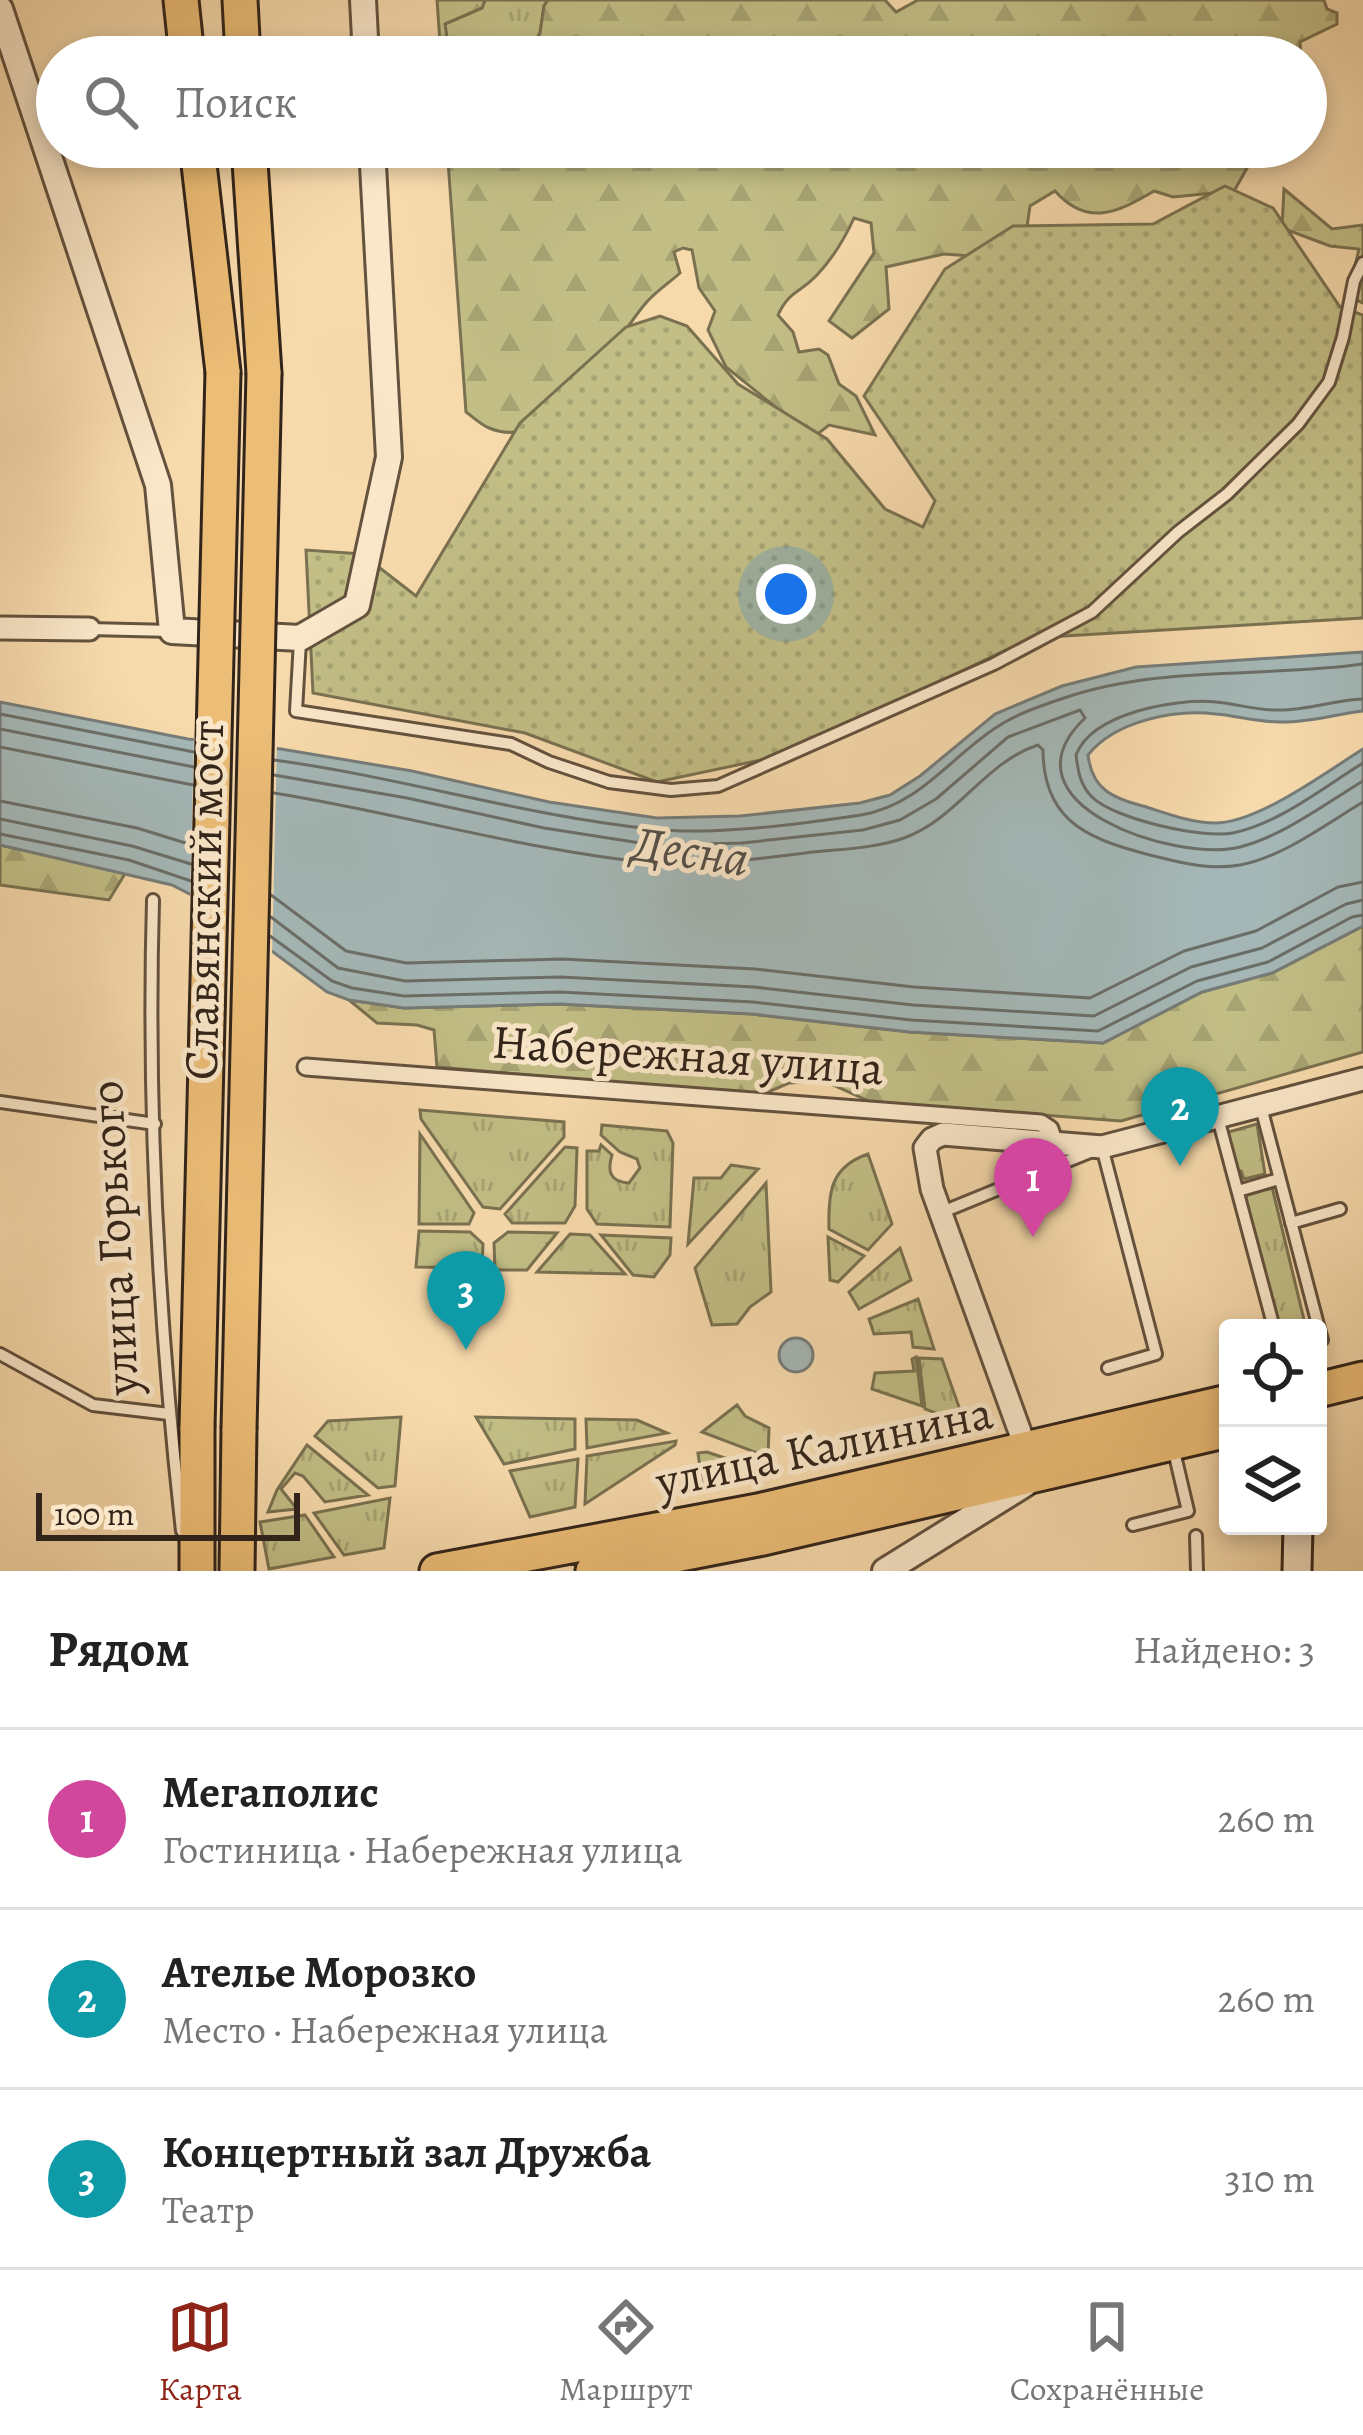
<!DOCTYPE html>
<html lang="ru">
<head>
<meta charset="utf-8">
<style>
	body { margin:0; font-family:Alegreya,serif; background:#f2f2f2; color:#222 }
	.controls { position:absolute; right:36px; bottom:36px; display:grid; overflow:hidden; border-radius:12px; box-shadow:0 6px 18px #0003 }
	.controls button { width:108px; height:108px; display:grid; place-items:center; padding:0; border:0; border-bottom:3px solid #e0e0e0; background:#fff; color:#222; font:60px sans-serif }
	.scale { position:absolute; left:36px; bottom:30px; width:264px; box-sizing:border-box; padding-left:12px; border:6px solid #32241a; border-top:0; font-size:33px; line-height:42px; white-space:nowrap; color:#32241a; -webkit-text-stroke:9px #fae7c9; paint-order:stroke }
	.you { position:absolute; left:786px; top:594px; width:42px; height:42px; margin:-30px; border:9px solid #fff; border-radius:50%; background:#1a73e8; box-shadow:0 0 0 18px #1a73e833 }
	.badge { display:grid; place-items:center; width:78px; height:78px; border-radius:50%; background:#8f2418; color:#fff; font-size:39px; font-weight:700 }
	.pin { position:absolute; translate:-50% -99px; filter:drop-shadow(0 3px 6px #0008) }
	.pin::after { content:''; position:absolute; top:63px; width:42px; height:36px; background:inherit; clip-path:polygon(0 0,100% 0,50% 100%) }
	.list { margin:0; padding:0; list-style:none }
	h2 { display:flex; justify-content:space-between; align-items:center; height:156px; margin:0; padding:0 48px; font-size:51px }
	h2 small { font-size:39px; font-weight:400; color:#767676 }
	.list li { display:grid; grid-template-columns:78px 1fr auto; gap:36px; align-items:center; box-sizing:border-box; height:180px; padding:0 48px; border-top:3px solid #e0e0e0 }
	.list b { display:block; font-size:45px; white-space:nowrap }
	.list p { margin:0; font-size:39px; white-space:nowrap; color:#767676 }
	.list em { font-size:39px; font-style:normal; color:#767676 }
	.icon { flex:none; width:66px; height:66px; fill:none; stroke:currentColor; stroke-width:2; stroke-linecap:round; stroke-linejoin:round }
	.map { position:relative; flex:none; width:1363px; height:1571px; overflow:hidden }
	.search { position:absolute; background:#fff; box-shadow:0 6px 18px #0003; left:36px; right:36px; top:36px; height:132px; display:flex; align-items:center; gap:30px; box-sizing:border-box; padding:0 42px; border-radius:66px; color:#767676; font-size:45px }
	.sheet { height:696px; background:#fff }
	nav { display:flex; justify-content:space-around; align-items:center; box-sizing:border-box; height:168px; border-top:3px solid #e0e0e0; background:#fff; font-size:33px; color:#767676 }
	nav a { display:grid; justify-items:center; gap:6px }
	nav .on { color:#8f2418 }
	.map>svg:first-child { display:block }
	.grass { fill:url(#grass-tufts); stroke:#7a7150; stroke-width:3 }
	.forest { fill:url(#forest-firs); stroke:#7a7150; stroke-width:3 }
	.garden { fill:url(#garden-dots); stroke:#7a7150; stroke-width:3 }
	.water { fill:#a4b7b6; stroke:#767c78; stroke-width:3 }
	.pier { fill:#f7daac }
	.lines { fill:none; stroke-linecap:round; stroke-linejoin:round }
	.shore { stroke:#6b6e68; stroke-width:3 }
	.service-casing { stroke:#63523e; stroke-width:16 }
	.pedestrian-casing { stroke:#63523e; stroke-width:21 }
	.minor-casing { stroke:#63523e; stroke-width:27 }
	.tertiary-casing { stroke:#63523e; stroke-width:30 }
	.secondary-casing { stroke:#32241a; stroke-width:33 }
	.primary-casing { stroke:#32241a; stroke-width:39 }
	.service { stroke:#fae7c9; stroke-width:10 }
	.pedestrian { stroke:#fae7c9; stroke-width:15 }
	.minor { stroke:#fae7c9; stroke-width:21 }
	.tertiary { stroke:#fae7c9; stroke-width:24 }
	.secondary { stroke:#fae7c9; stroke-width:27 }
	.primary { stroke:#ecbd76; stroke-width:33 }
	.primary-bridge-casing { stroke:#32241a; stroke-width:39; stroke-linecap:butt }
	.primary-bridge { stroke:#ecbd76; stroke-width:33 }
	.labels { text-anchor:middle; stroke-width:10; stroke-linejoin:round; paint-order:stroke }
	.street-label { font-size:48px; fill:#32241a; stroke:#fae7c9 }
	.water-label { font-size:51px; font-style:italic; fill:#545049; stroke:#fae7c9 }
</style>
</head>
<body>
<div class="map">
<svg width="1363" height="1571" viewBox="0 0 1363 1571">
	<defs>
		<pattern id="grass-tufts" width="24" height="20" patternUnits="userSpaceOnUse" patternTransform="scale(3)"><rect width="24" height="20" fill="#c2be86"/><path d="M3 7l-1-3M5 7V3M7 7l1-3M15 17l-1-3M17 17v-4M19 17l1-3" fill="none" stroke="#a7a373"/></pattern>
		<pattern id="forest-firs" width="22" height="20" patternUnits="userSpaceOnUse" patternTransform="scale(3)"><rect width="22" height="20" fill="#c2be86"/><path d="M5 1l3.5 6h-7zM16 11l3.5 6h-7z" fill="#a7a373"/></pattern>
		<pattern id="garden-dots" width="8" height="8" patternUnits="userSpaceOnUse" patternTransform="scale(3)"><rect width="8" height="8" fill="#c2be86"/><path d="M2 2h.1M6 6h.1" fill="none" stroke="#a7a373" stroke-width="1.8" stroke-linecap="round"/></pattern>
	</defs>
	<rect width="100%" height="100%" fill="#f7daac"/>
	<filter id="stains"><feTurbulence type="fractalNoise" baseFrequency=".00167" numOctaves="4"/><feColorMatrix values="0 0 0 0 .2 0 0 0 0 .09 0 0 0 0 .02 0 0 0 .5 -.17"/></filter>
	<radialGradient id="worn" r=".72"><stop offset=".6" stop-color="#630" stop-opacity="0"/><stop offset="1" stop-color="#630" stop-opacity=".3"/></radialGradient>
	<path class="grass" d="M485 0H548L544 6 540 33 527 57H450L444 24 482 8Z
		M420 1110 564 1122V1137L500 1209 483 1207 421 1119Z
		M602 1125 667 1131 673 1143 670 1227 597 1224 587 1209V1151H599L601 1145 612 1155C607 1171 610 1182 629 1183L640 1168 637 1159 620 1152 601 1135Z
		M420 1134 474 1213 469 1224H419Z
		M565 1147 577 1148 575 1206 565 1223H512L505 1214Z
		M868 1154 892 1224 868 1250 829 1229C828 1193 830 1167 868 1154Z
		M731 1165 758 1169 688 1244 694 1178H721Z
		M766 1183 771 1292 750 1307 737 1324 712 1325 695 1268Z
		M1272 1187 1306 1328H1279L1246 1199 1247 1194Z
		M419 1231 470 1232 483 1244 482 1268 416 1267Z
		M508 1232 557 1233 527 1270H495L494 1243Z
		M570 1234 590 1235 625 1274 537 1272Z
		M601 1235 671 1238 670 1255 654 1277 633 1275Z
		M828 1237 864 1256 838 1282 830 1280Z
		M900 1248 911 1280 859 1309 849 1292Z
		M918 1299 934 1349 913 1347 911 1332 874 1334 869 1319Z
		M916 1357 922 1406 872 1389 875 1373 914 1371 912 1359Z
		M919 1358 942 1359 965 1424 925 1409Z
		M737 1405 745 1416 769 1428 768 1457 702 1432Z
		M401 1417 395 1486 378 1488 315 1436 328 1421Z
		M476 1417 575 1419V1449L504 1464Z
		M586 1419 637 1420 667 1433 587 1448Z
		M676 1441 675 1445 585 1504 587 1456Z
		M307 1445 368 1495 325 1502 303 1476 295 1473 281 1489 297 1509 268 1512 277 1490Z
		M707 1452 746 1465V1475L702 1483 698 1453Z
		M578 1459 575 1507 530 1517 510 1471Z
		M390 1498 384 1548 344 1555 314 1513Z
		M305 1515 334 1557 269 1569 260 1522Z"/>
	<path class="forest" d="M437 0H485L482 8 445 24 450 57H441Z
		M548 0H885L896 12 918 0H1324L1327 9 1337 13V24L1300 42 1301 57H527L540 33 544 6Z
		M447 147H1259L1234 191 1173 197 1154 191C1117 213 1087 227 1055 191L1030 206 1027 227 985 257 944 254 886 267 889 309 852 338 829 321 874 253 871 223 854 218C844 240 833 258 817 275 800 293 789 291 778 315L793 332 799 352 819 349 828 355 839 384 856 396 875 435 829 425 806 443 778 409 726 367 708 330 715 311 699 288 692 250 683 248 674 252 680 273C669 283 655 292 645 304 611 344 557 456 489 428 481 425 473 417 466 412Z
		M1284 189 1332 229 1363 225V303L1348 296 1359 249 1330 246 1282 228Z
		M0 845 126 872 109 900 0 885Z
		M1363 926V1052L1121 1121 871 1102 824 1081 789 1083 761 1095 437 1067 434 1030 417 1025 377 1023 349 1000 404 1008 559 1004 752 1014 910 1032 1103 1043 1202 992 1272 973Z
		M1257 1124 1265 1174 1244 1179 1241 1171 1236 1172 1225 1133Z"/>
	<path class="garden" d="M1225 186 1273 208 1340 307 1363 315V618L1031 638 789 754 657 782 525 733 313 693 306 550 362 554 416 596 520 423 626 327 660 316 687 326 738 384 827 439 885 509 923 527 935 501 864 396 945 269 1013 226 1153 224Z"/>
	<path class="water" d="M1363 652V711C1336 714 1307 723 1280 722 1258 722 1238 716 1216 714 1174 709 1115 721 1088 755 1092 789 1112 798 1143 806 1166 813 1191 823 1215 823 1258 823 1326 772 1363 749V926L1272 973 1202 992 1103 1043 910 1032 752 1014 559 1004 404 1008 349 1000 327 992 207 903 172 885 0 845V702L188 739 281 749 412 771 549 802 657 818 740 816 860 803 890 795 920 776 995 714 1062 686 1136 667Z
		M779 1355a17 17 0 1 1 34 0a17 17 0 1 1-34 0Z"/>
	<path class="pier" d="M194 734 277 742 272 959 190 901Z"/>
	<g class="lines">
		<path class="shore" d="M1363 699C1335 700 1308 710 1280 710 1258 711 1238 704 1216 702 1176 698 1092 713 1076 755 1078 771 1080 785 1092 797 1114 819 1203 839 1233 833 1278 824 1324 787 1363 763
			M0 714 194 752
			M0 729 194 767
			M0 747 193 785
			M274 760C401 777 525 816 652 829 712 836 801 824 861 815 920 805 950 757 997 727 1016 714 1043 705 1064 698 1160 665 1264 678 1363 664
			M274 775 407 798 544 828 653 845 742 843 863 830 900 820 936 799 1008 737 1080 710 1085 718C995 804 1176 863 1240 847 1283 836 1325 804 1363 781
			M274 793C399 813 524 850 651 863 701 867 755 859 805 853 838 849 873 849 904 838 957 819 985 762 1038 745L1043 750C1043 826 1095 841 1158 857 1186 864 1212 870 1240 865 1283 857 1326 824 1363 802
			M0 801 137 828 192 845
			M0 819 132 846 191 864
			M0 834 129 860 191 881
			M271 895 346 951 406 963 562 959 755 969 914 987 1090 998 1184 951 1256 931 1338 887 1363 882
			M271 917 338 968 405 981 561 977 754 987 913 1005 1094 1016 1191 967 1262 948 1346 904 1363 900
			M270 936 332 981 352 988 404 996 560 992 753 1002 911 1020 1098 1031 1197 981 1268 962 1352 917 1363 915"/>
		<g class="service-casing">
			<path id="service" d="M89 629 172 631
				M300 641 296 711 511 744 549 762 609 782 671 790 718 786 994 664 1092 612 1178 532 1227 494 1298 424 1329 382 1343 337 1354 281 1363 263
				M153 900C147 1107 159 1325 182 1531
				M0 1102 155 1124
				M1261 1107 1322 1340
				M1218 1118 1274 1328
				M1238 1191 1279 1179
				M940 1213 1102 1147 1156 1354 1108 1368
				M1291 1223 1340 1209
				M0 1354 93 1405 169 1414
				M1133 1525 1188 1511 1173 1447
				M1196 1536 1197 1571"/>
		</g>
		<g class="pedestrian-casing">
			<path id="pedestrian" d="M306 1067 1041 1123 1050 1129 1054 1141"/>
		</g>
		<g class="minor-casing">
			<path id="minor" d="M0 628 89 629
				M1029 1457 932 1189 925 1148 932 1139 943 1134 1102 1147 1363 1079"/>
		</g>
		<g class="tertiary-casing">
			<path id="tertiary" d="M363 0 366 57
				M0 9 158 485 172 631 300 638 357 605 389 457 372 147
				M885 1571 1025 1484"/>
		</g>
		<g class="secondary-casing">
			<path id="secondary" d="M1297 1571 1298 1526"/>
		</g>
		<g class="primary-casing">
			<path id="primary" d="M181 0 187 57
				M240 0 243 57
				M197 147 223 372
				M249 147 264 373
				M1318 1390 1363 1379
				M197 1571V1427
				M237 1571 239 1429
				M437 1571 758 1511 1228 1402
				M593 1571 763 1538 1228 1430"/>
		</g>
		<use href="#service" class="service"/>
		<use href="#pedestrian" class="pedestrian"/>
		<use href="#minor" class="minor"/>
		<use href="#tertiary" class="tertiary"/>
		<use href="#secondary" class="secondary"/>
		<use href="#primary" class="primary"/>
		<g class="primary-bridge-casing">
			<path id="primary-bridge" d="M197 1427 223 372
				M239 1429 264 373"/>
		</g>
		<use href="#primary-bridge" class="primary-bridge"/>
	</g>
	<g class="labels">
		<g class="street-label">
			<text transform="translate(203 900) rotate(-89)" y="17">Славянский мост</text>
			<text transform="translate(688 1054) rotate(4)" y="17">Набережная улица</text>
			<text transform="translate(113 1238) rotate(-93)" y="17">улица Горького</text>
			<text transform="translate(824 1446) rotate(-12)" y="17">улица Калинина</text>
		</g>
		<g class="water-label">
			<text transform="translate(691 850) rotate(8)" y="18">Десна</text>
		</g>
	</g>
	<rect width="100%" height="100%" filter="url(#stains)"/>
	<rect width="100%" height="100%" fill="url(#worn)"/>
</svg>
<div class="controls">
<button><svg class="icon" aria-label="locate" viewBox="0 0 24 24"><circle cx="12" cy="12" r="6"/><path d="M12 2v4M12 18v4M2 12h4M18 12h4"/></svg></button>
<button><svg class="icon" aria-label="layers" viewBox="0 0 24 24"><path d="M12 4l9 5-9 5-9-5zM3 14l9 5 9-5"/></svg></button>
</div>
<div class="scale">100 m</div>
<div class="you"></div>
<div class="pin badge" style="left:1033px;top:1237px;background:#d1479c">1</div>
<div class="pin badge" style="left:1180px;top:1166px;background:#0f9aa8">2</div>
<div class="pin badge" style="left:466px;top:1350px;background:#0f9aa8">3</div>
<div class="search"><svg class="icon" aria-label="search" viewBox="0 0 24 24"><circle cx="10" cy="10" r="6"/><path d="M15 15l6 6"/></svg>Поиск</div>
</div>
<section class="sheet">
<h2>Рядом<small>Найдено: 3</small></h2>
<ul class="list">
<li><span class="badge" style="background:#d1479c">1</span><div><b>Мегаполис</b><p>Гостиница · Набережная улица</p></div><em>260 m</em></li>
<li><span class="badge" style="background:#0f9aa8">2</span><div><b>Ателье Морозко</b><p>Место · Набережная улица</p></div><em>260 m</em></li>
<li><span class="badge" style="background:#0f9aa8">3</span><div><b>Концертный зал Дружба</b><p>Театр</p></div><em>310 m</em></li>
</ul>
</section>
<nav>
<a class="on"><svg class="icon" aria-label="map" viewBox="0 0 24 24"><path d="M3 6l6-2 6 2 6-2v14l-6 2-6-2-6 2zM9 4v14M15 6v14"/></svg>Карта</a>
<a><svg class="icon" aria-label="directions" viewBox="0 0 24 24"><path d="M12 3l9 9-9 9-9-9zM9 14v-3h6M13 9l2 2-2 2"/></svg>Маршрут</a>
<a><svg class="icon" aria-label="saved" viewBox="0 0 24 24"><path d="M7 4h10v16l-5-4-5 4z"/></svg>Сохранённые</a>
</nav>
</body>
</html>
